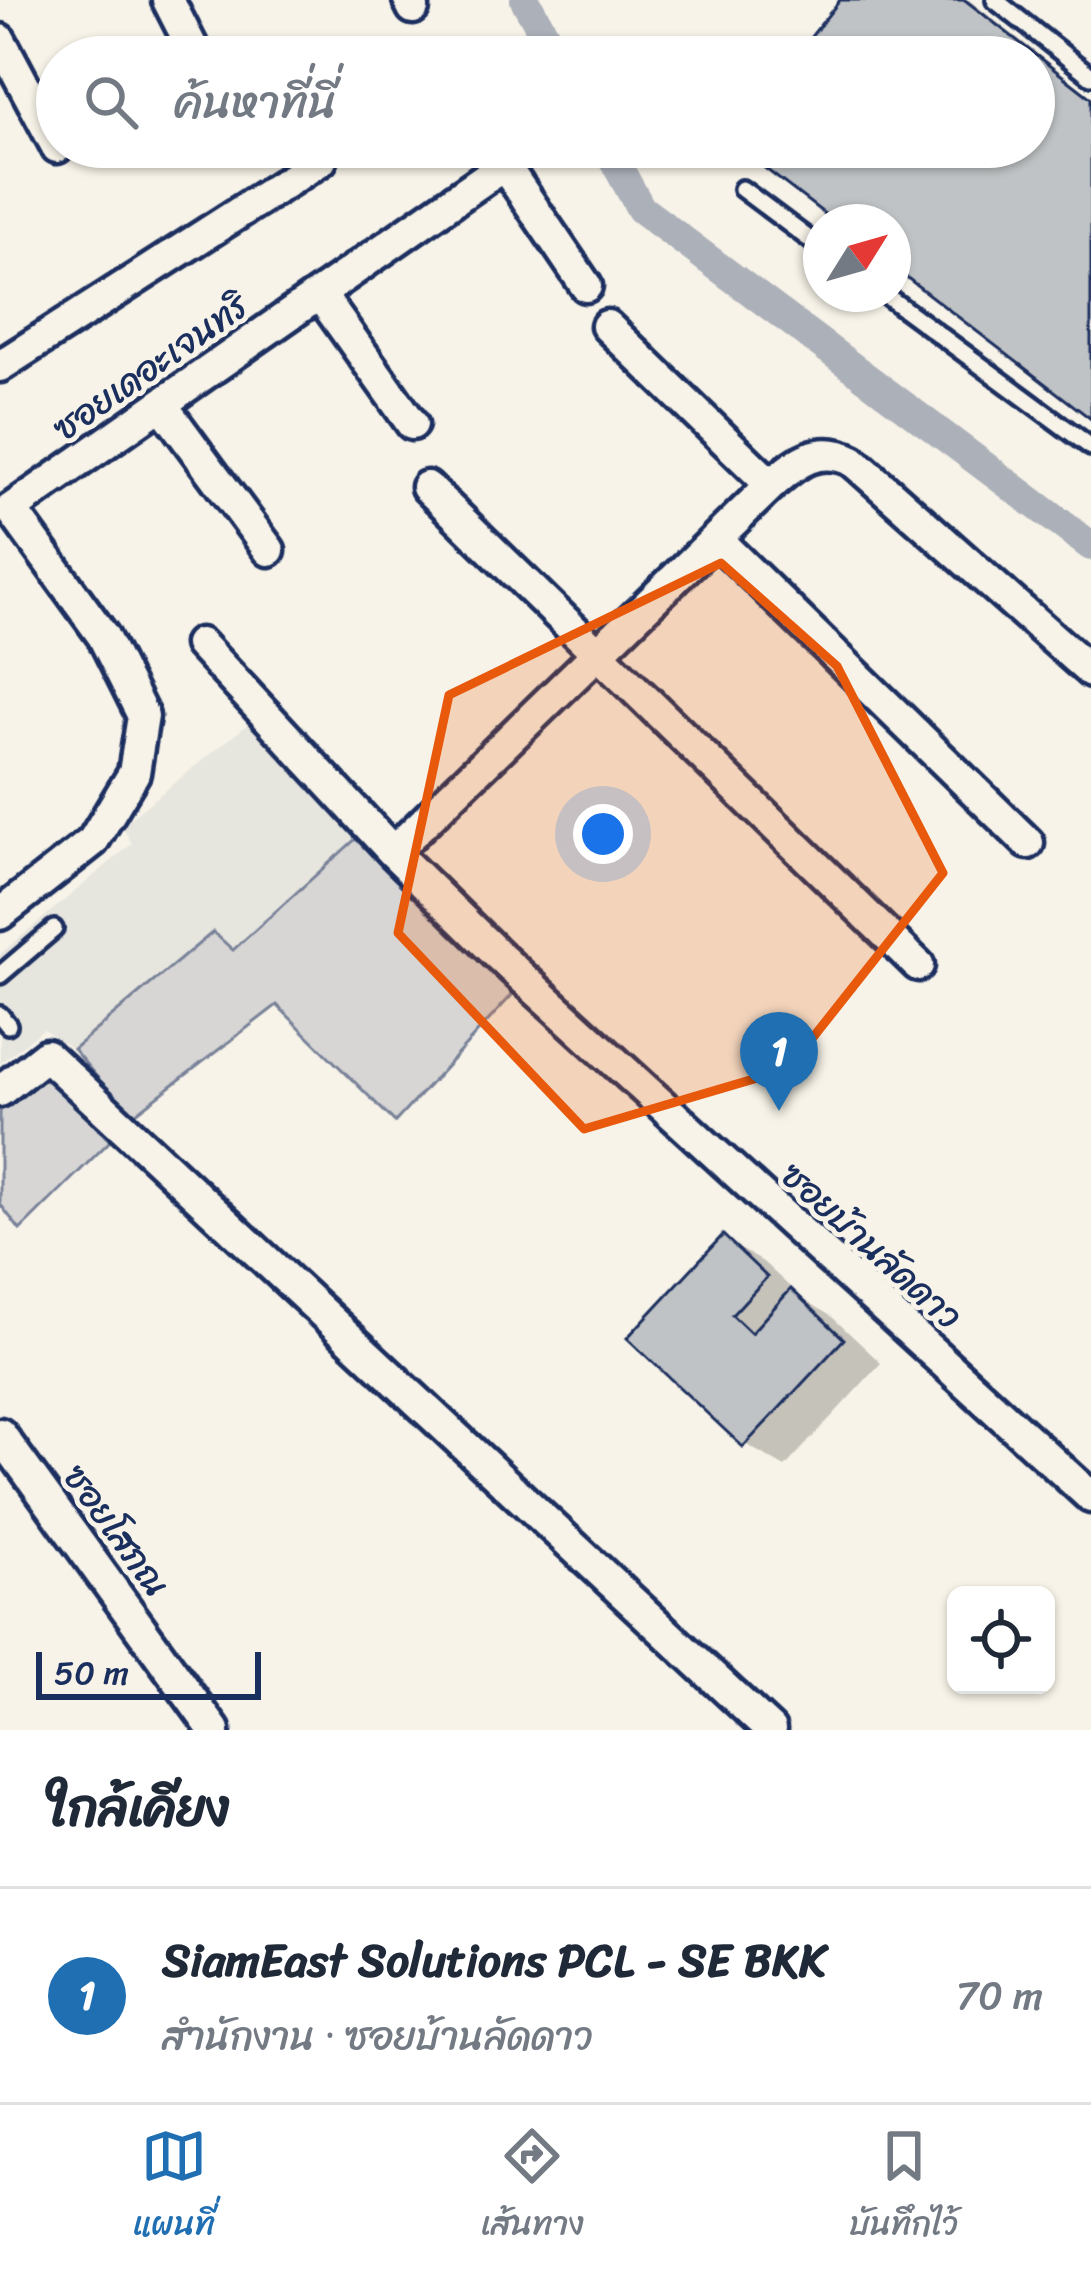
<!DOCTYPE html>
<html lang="th">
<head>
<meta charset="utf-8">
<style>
	body { margin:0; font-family:Sriracha,"Playpen Sans Thai",sans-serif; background:#f2f2f3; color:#1f2937 }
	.controls { position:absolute; right:36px; bottom:36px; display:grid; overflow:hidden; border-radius:18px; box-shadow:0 3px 9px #0004 }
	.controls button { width:108px; height:108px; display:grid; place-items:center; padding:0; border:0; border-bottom:3px solid #e0e1e3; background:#fff; color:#1f2937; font:60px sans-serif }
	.compass { position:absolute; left:803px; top:204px; width:108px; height:108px; border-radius:50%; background:#fff; box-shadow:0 3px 9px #0004; rotate:53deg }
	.scale { position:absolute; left:36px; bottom:30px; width:225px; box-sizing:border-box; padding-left:12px; border:6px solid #1b2f5e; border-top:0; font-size:33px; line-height:42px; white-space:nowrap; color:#1b2f5e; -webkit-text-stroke:9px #f7f3e8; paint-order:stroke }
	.you { position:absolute; left:603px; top:834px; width:42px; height:42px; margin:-30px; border:9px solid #fff; border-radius:50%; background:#1a73e8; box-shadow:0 0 0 18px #1a73e833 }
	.badge { display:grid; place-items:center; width:78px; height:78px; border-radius:50%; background:#1f6fb2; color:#fff; font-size:39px; font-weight:700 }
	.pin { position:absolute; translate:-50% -99px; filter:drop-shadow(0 3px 6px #0008) }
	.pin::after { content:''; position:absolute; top:63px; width:42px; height:36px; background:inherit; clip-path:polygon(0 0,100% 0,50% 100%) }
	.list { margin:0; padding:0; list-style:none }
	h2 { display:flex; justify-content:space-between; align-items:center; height:156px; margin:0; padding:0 48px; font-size:51px }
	h2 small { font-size:39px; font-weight:400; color:#747a83 }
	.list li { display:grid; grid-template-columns:78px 1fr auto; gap:36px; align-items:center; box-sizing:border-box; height:216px; padding:0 48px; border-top:3px solid #e0e1e3 }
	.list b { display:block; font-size:45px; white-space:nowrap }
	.list p { margin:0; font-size:39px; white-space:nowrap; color:#747a83 }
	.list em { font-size:39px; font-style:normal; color:#747a83 }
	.icon { flex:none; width:66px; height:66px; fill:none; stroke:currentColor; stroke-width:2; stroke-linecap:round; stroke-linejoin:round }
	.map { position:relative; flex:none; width:1091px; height:1730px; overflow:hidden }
	.search { position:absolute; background:#fff; box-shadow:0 3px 9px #0004; left:36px; right:36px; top:36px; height:132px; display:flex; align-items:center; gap:30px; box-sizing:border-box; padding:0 42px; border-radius:66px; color:#747a83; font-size:45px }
	.sheet { height:372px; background:#fff }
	nav { display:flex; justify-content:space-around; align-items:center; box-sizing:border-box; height:168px; border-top:3px solid #e0e1e3; background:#fff; font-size:33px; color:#747a83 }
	nav a { display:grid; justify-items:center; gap:6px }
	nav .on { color:#1f6fb2 }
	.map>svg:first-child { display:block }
	.built { fill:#e6e5de }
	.green { fill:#d7d6d4; stroke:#798299; stroke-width:3 }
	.shadow { fill:#0003 }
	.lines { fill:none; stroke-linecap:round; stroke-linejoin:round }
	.canal { stroke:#acb0b9; stroke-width:30 }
	.building { fill:#c0c3c5; stroke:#1b2f5e; stroke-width:3 }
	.lane-casing { stroke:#1b2f5e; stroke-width:24 }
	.street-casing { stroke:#1b2f5e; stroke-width:39 }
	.lane { stroke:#f7f3e8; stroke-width:15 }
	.street { stroke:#f7f3e8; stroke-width:30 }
	.marked { fill:#e8590c; fill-opacity:0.2; stroke:#e8590c; stroke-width:9; stroke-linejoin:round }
	.labels { text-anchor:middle; stroke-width:10; stroke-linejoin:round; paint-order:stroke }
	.street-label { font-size:36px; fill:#1b2f5e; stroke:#f7f3e8 }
</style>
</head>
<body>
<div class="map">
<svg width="1091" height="1730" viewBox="0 0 1091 1730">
	<rect width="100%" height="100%" fill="#f7f3e8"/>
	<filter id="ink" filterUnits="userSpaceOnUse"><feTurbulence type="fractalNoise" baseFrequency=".00833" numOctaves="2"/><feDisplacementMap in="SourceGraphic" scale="24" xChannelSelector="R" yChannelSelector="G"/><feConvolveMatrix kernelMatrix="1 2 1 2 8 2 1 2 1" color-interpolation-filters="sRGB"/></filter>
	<g filter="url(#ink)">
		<path class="built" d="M252 721 359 836 232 951 212 933 73 1049 43 1029 0 1063V954L132 844 122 825Z"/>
		<path class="green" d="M359 836 513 994 395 1122 277 1005 131 1117 73 1049 213 932 233 950Z
			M36 1080 50 1081 110 1141 20 1230 0 1204V1111Z"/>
		<path class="shadow" d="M844 0H969L1091 96V415L893 263V222H840L742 147H1034V57H798Z
			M723 1239 763 1262 804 1300 831 1316 881 1363 785 1467 745 1444Z"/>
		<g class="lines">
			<path class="canal" d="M525 0 557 57
				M607 147 641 209 1091 546"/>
		</g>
		<path class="building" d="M840 0H965L1091 98V419L893 267V222H835L737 147H1034V57H795Z
			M723 1235 767 1277 732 1315 751 1333 791 1289 844 1339 743 1447 627 1338Z"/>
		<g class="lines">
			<g class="lane-casing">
				<path id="lane" d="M995 0 1091 76
					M742 189 821 248
					M884 294 1091 447
					M0 975 54 929
					M0 1015 8 1025"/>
			</g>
			<g class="street-casing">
				<path id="street" d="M168 0 197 57
					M409 0 413 8
					M0 40 57 147
					M321 296 412 424
					M607 326 771 485
					M0 366 321 160
					M162 405 269 550
					M427 487 918 965
					M716 539 1028 843
					M200 644 393 852 499 956 1091 1497
					M393 852 771 485C796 462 819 444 853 461L1091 672
					M0 914 93 841 134 773 143 716 103 636 11 509 504 165 586 286
					M0 1091 46 1055 770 1730
					M0 1434 214 1730"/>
			</g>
			<use href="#lane" class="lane"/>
			<use href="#street" class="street"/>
		</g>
	</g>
	<path class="marked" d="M721 563 837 666 943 873 788 1069 584 1129 398 933 449 695Z"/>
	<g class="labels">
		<g class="street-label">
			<text transform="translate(150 366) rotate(-35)" y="13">ซอยเดอะเจนทริ</text>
			<text transform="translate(872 1245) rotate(42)" y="13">ซอยบ้านลัดดาว</text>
			<text transform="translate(117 1530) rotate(54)" y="13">ซอยโสภณ</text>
		</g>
	</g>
</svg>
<div class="controls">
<button><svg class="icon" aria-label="locate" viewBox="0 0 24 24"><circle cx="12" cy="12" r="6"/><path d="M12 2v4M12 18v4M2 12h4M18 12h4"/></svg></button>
</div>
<svg class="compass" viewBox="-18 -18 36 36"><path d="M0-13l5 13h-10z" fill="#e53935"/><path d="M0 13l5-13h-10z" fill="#747a83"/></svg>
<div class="scale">50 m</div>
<div class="you"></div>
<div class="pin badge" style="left:779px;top:1111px">1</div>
<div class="search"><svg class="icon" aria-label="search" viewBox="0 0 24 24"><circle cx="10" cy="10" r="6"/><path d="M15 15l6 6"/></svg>ค้นหาที่นี่</div>
</div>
<section class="sheet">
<h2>ใกล้เคียง<small></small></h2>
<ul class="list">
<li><span class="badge">1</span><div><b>SiamEast Solutions PCL - SE BKK</b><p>สำนักงาน · ซอยบ้านลัดดาว</p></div><em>70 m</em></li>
</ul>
</section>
<nav>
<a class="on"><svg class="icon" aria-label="map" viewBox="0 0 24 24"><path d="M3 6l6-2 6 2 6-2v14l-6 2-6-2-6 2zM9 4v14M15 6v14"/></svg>แผนที่</a>
<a><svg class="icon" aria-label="directions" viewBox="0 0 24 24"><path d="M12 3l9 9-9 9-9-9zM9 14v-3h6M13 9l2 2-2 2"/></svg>เส้นทาง</a>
<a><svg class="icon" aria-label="saved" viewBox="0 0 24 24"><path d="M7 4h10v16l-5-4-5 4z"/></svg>บันทึกไว้</a>
</nav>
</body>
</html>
